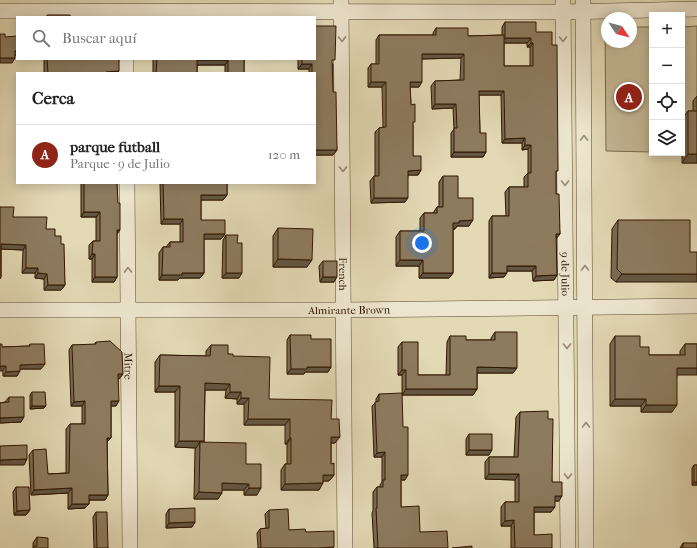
<!DOCTYPE html>
<html lang="es">
<head>
<meta charset="utf-8">
<style>
	body { margin:0; font-family:"IM FELL French Canon",serif; background:#f6f6f6; color:#222 }
	.controls { position:absolute; right:12px; top:12px; display:grid; overflow:hidden; border-radius:0px; box-shadow:0 2px 10px #0003 }
	.controls button { width:36px; height:36px; display:grid; place-items:center; padding:0; border:0; border-bottom:1px solid #e0e0e0; background:#fff; color:#222; font:20px sans-serif }
	.compass { position:absolute; left:601px; top:12px; width:36px; height:36px; border-radius:50%; background:#fff; box-shadow:0 2px 10px #0003; rotate:125deg }
	.you { position:absolute; left:422px; top:243px; width:14px; height:14px; margin:-10px; border:3px solid #fff; border-radius:50%; background:#1a73e8; box-shadow:0 0 0 6px #1a73e833 }
	.badge { display:grid; place-items:center; width:26px; height:26px; border-radius:50%; background:#8f2418; color:#fff; font-size:13px; font-weight:700 }
	.pin { position:absolute; translate:-50% -50%; border:2px solid #fff; box-shadow:0 1px 4px #0006 }
	.list { margin:0; padding:0; list-style:none }
	h2 { display:flex; justify-content:space-between; align-items:center; height:52px; margin:0; padding:0 16px; font-size:17px }
	h2 small { font-size:13px; font-weight:400; color:#767676 }
	.list li { display:grid; grid-template-columns:26px 1fr auto; gap:12px; align-items:center; box-sizing:border-box; height:60px; padding:0 16px; border-top:1px solid #e0e0e0 }
	.list b { display:block; font-size:15px; white-space:nowrap }
	.list p { margin:0; font-size:13px; white-space:nowrap; color:#767676 }
	.list em { font-size:13px; font-style:normal; color:#767676 }
	.icon { flex:none; width:22px; height:22px; fill:none; stroke:currentColor; stroke-width:2; stroke-linecap:round; stroke-linejoin:round }
	.map { position:relative; flex:none; width:697px; height:548px; overflow:hidden }
	.search { position:absolute; background:#fff; box-shadow:0 2px 10px #0003; left:16px; top:16px; width:300px; height:44px; display:flex; align-items:center; gap:10px; box-sizing:border-box; padding:0 14px; border-radius:0px; color:#767676; font-size:15px }
	.panel { position:absolute; background:#fff; box-shadow:0 2px 10px #0003; left:16px; top:72px; width:300px; height:112px; border-radius:0px }
	.map>svg:first-child { display:block }
	.green { fill:#c5b896; stroke:#7a674c }
	.lines { fill:none; stroke-linecap:round; stroke-linejoin:round }
	.minor-casing { stroke:#5d472e; stroke-width:16 }
	.minor { stroke:#ede6cf; stroke-width:15 }
	.wall { fill:#796a52; stroke:#301601; fill-rule:evenodd }
	.shaded-wall { fill:#635642; stroke:#301601 }
	.building { fill:#8d7b5f; stroke:#301601 }
	.oneway { stroke:#988872 }
	.labels { text-anchor:middle; stroke-width:4; stroke-linejoin:round; paint-order:stroke }
	.street-label { font-size:11px; fill:#301601; stroke:#ede6cf }
</style>
</head>
<body>
<div class="map">
<svg width="697" height="548" viewBox="0 0 697 548">
	<rect width="100%" height="100%" fill="#e3d9b5"/>
	<filter id="stains"><feTurbulence type="fractalNoise" baseFrequency=".005" numOctaves="4"/><feColorMatrix values="0 0 0 0 .2 0 0 0 0 .09 0 0 0 0 .02 0 0 0 .5 -.17"/></filter>
	<radialGradient id="worn" r=".72"><stop offset=".6" stop-color="#630" stop-opacity="0"/><stop offset="1" stop-color="#630" stop-opacity=".3"/></radialGradient>
	<path class="green" d="M697 26V115H682V27Z
		M605 27H607V42H631V27H652V152L606 151Z"/>
	<g class="lines">
		<g class="minor-casing">
			<g id="minor">
				<path id="s1" d="M341 0 345 548"/>
				<path id="s2" d="M563 0 568 548"/>
				<path d="M583 0 586 548"/>
				<path d="M0 11 563 12 697 9"/>
				<path d="M126 59V73"/>
				<path id="s3" d="M127 183 130 548"/>
				<path id="s4" d="M0 310H345L697 306"/>
			</g>
		</g>
		<use href="#minor" class="minor"/>
	</g>
	<path class="wall" d="M505 22 536 32 552 45 556 173V194L560 234 556 238 557 275 554 280 533 281 532 271H507L504 277 489 278V221L492 216H506L505 192 509 187H524V177L528 173V149L522 150V143H502L501 95H479L480 133 486 152 483 157H451V133L454 129 453 108 432 109 431 86 435 81 460 80 461 58 422 59 419 87H410L411 105 413 126V156L421 170 418 175H408L405 202 371 203 370 181 374 176H375V132L379 128 383 127 382 87H368V68L371 64H376V40L379 35H433V33L436 28 468 36 502 35V27ZM504 43H527V47H530V66H504Z
		M44 59H119L117 73H44Z
		M153 59H244V73H225V65H197V73H153Z
		M298 59H315L333 64V92L337 150 333 155H315V73H309V69H298Z
		M697 96V163H682V119L688 111H693V101Z
		M443 176 458 198 469 226H457L455 229H453V273L449 278H419V266H396V237L400 231H420V218L424 213H433L437 207H439V182Z
		M81 183H117V277L114 282H92V259H89V245L93 241H96V217H81Z
		M160 183H227V195L223 200H201V220L225 234 221 239H204V273L200 278H180L178 280H159V253L163 247H166L170 242H180V224H161Z
		M0 207 13 217 46 229 55 236 61 244 65 285 61 290H44V279L35 278V273H22L23 250 1 249V277L0 279Z
		M618 220 690 252 616 282 611 278 612 229Z
		M278 228 307 267H273V236Z
		M226 235 239 278H222L223 240Z
		M323 261 334 282H320L319 266Z
		M495 332 513 373H477V389L473 395H402V375H398V347L402 342 418 375H446L447 342 450 336 466 340H491V338Z
		M290 335 311 339 331 367 328 372H305L304 374H287V340Z
		M615 336 640 347 649 355H680V351L685 344H697L677 375 672 412H641V406H610V344Z
		M96 342 123 374 119 379H118L116 406H111V438L107 442 108 495 105 500H89V504L85 508 68 509V493L31 495 29 455 33 450 48 474 66 473V429L70 424H82V406H71L69 350 72 345H94Z
		M30 344 41 369H20L17 376H3L2 347 29 346Z
		M211 345 233 356 269 399 331 419 335 443H331V464L334 475 329 481H323L319 490H281V470L285 464H287V444H285V425H244V404H237V399L225 398 226 390H205L204 442 246 464 257 495H244V490H222L218 499H194L195 449 196 448 175 447V392H155V362L160 355 206 356V351Z
		M32 392 46 406 44 408 30 409V395Z
		M379 394 405 480H401V507L420 532 448 548H374L372 513 373 511V492L377 487H380V485L382 482V457H374L372 406 376 402V399Z
		M9 397 21 422 0 423V403L5 402Z
		M520 412 548 419 552 482 559 501H555L551 512H534V535L552 548H511V526H501V507L505 502H515V480L485 479V462L489 457H514L516 417Z
		M469 434 489 455H466V439Z
		M694 465H697V485H692V468Z
		M16 487 30 510 26 515H14L13 492Z
		M169 509 195 522 192 527 166 528V514Z
		M269 510 289 530 306 532 334 548H258L257 533 260 529 266 528 265 514Z
		M96 512 108 548H94L93 517Z
		M37 537 48 548H33V543Z
		M683 543 697 548H680Z"/>
	<path class="shaded-wall" d="M505 38H531L527 43H502Z
		M531 43H533L530 47H527Z
		M15 51H17V55L12 56Z
		M422 54H464L461 58 418 59Z
		M0 58H15L12 63H0Z
		M197 60H228L225 65H194Z
		M302 64H312L309 69H298Z
		M119 71 117 73H105L106 72Z
		M371 82H386L382 87H368Z
		M410 82H422L419 87H407Z
		M479 91H504L501 95H476Z
		M435 104H456L453 108 432 109Z
		M525 138 522 143H502L505 139Z
		M525 145H531L528 149 522 150Z
		M315 150H337L333 155H315Z
		M454 152H486L483 157H451Z
		M688 154H697V163H682Z
		M421 170 418 175H405L408 171Z
		M201 195H227L223 200H197Z
		M374 198H408L405 202 371 203Z
		M84 212H100L96 217H81Z
		M164 219H183L180 224H161Z
		M473 220 469 226H457L455 229H449L453 223 459 221Z
		M117 230H120L117 234Z
		M204 234H225L221 239H201Z
		M556 234H560L556 239Z
		M1 244 26 245 23 250 0 249Z
		M92 254H95L92 259H89Z
		M278 259 312 260 307 267H273Z
		M400 260H423L419 266H396Z
		M507 266H536L532 271H503Z
		M26 268H38L35 273H22Z
		M38 273 47 274 44 279 35 278Z
		M182 273H204L200 278H180L178 280H159L162 275Z
		M226 273H242L239 278H222Z
		M423 273H453L449 278H419Z
		M492 273H507L504 277 489 278Z
		M622 274H697V282H616Z
		M557 275 554 280 533 281 536 276Z
		M95 277H117L114 282H92Z
		M323 277H337L334 282H320Z
		M48 285H65L61 290H44Z
		M45 364 41 369H17L20 365Z
		M0 366H6L2 371H0Z
		M307 367H331L328 372H305L304 374H287L291 369Z
		M477 367 517 368 513 373H473Z
		M677 368H697V375H672Z
		M402 370H406L402 375H398Z
		M20 371 17 376H3L6 372Z
		M118 374H123L119 379H115Z
		M205 383 230 384 226 390H201Z
		M159 386H180L175 392H155Z
		M406 389H477L473 395H402Z
		M230 392H241L237 399 225 398Z
		M241 398H249L244 404H237Z
		M615 399H646L641 406H610Z
		M85 401 82 406H71L74 402Z
		M111 401H119L116 406H108Z
		M646 405H677L672 412H641Z
		M32 406H46L44 408 30 409Z
		M24 417 21 422 0 423V418Z
		M248 419H290L285 425H244Z
		M331 437H340L335 443H326Z
		M107 438H111L107 442Z
		M290 438H291L287 444H285Z
		M179 441H204L200 448V442L196 448 175 447Z
		M469 450H492L489 455H466Z
		M385 452 382 457H374L377 453Z
		M27 459 24 465H0V460Z
		M489 474H519L515 480 485 479Z
		M323 475H334L329 481H319Z
		M401 475H408L405 480H398Z
		M694 482H697V485H692Z
		M222 483 249 484 244 490H218Z
		M323 483 319 490H281L285 484Z
		M72 488 68 493 31 495 34 490Z
		M249 488H261L257 495H244Z
		M199 492 222 493 218 499H194Z
		M89 495H108L105 500H85Z
		M555 496H562L559 501H551Z
		M72 504H89L85 508 68 509Z
		M534 507H555L551 512H530Z
		M30 510 26 515H14L17 511Z
		M514 520 511 526H501L505 521Z
		M195 522 192 527 166 528 169 523Z"/>
	<path class="building" d="M47 15H70V17H47Z
		M505 22H536V32H552V45H557L558 171H556V194H559L560 234H556L557 275 536 276V266H507V273H492V216H509V187H528V173H531V145H525V138L505 139 504 91H479L480 133H486V152H454V128H457L456 104H435V81L464 80V54H422V82H410L411 105 415 104V122H413V156H421V170L408 171V198H374V176H379V128L386 127V82H371V64H379V35H436V28H468V36L504 35V66H533V43H531V38H505Z
		M315 26H336L335 60H332L333 92H336L337 150H315V73H312V64H302V59H315Z
		M0 34H5V37L17 36V51H15V58H0Z
		M47 59H119V71L106 72V73H48Z
		M157 59H244V73H228V60H197V73H156Z
		M688 111H697V154H688Z
		M443 176H458V198H473V220L459 221V223H453V273H423V260H400V231H424V213H437V207H443Z
		M84 183H117L118 203H120V230H117V277H95V254H92L93 241H100V212H84Z
		M163 183H227V195H201V220H225V234H204V273H182V275H162L163 247H170V242H183V219H164Z
		M0 207H14L13 217H47L46 229H55V236H61V244H64L65 285H48L47 274 38 273V268H26V245L1 244V277H0Z
		M618 220H690V252H697V274H622L617 269Z
		M278 228 313 229 312 260 278 259Z
		M226 235H238L237 243H242V273H226Z
		M323 261H337V277H323Z
		M495 332H517V368L477 367V389H406V370H402V342H418V375H450V336H466V340H495Z
		M290 335H311V339H331V367H307V369H291Z
		M615 336H640V347H649V355H685V344H697V368H677V405H646V399H615Z
		M110 341 122 352 123 374H118L119 401H111V438H107L108 495H89V504H72V488L34 490 33 450 46 449 48 474 69 473 70 424H85V401L74 402 72 345 96 344V342Z
		M0 344H2V347L30 346V344H44L45 364 20 365V371L6 372V366H0Z
		M211 345H228V354H233V356L270 357 269 399 332 400 331 419H339L340 437H331V464L334 463V475H323V483L285 484V464H291V438H290V419H248L249 398H241V392H230V384L205 383 204 441H179L180 386H159L160 355 210 356Z
		M32 392H45L46 406H32Z
		M402 393 403 427H408V475H401V507L419 506 420 532 447 531 448 548H378L376 508H377V487H383V480H385V452L377 453 375 402 379 401V394Z
		M9 397H24V417L0 418V403L9 402Z
		M548 411V419H553L552 482H562V496H555V507H534V535L552 534V548H515L514 520 505 521V502H519V474H489V457H518L520 412Z
		M469 434H492V450H469Z
		M200 442 246 443V464H261V488H249V484L222 483V493L199 492Z
		M27 445V459L0 460V446Z
		M694 465H697V482H694Z
		M16 487H29L30 510 17 511Z
		M195 508V522L169 523V509Z
		M288 509 289 530 305 529 306 532 334 531V547L318 548H261L260 529 269 528V510Z
		M96 512H107L108 548H97Z
		M37 537 48 538V548H34V546H37Z
		M683 543H697V548H683Z
		M472 546V548H452Z"/>
	<defs><path id="oneway-chevron" d="M-2-3.5L2.5 0L-2 3.5" fill="none" stroke-width="1.6" stroke-linecap="round" stroke-linejoin="round"/></defs>
	<g class="oneway">
		<use href="#oneway-chevron" transform="translate(342 39) rotate(89)"/>
		<use href="#oneway-chevron" transform="translate(563 39) rotate(89)"/>
		<use href="#oneway-chevron" transform="translate(584 138) rotate(-90)"/>
		<use href="#oneway-chevron" transform="translate(343 169) rotate(89)"/>
		<use href="#oneway-chevron" transform="translate(565 183) rotate(89)"/>
		<use href="#oneway-chevron" transform="translate(585 268) rotate(-90)"/>
		<use href="#oneway-chevron" transform="translate(128 270) rotate(-91)"/>
		<use href="#oneway-chevron" transform="translate(567 346) rotate(90)"/>
		<use href="#oneway-chevron" transform="translate(586 425) rotate(-90)"/>
		<use href="#oneway-chevron" transform="translate(568 476) rotate(90)"/>
	</g>
	<g class="labels">
		<g class="street-label">
			<text dy="4" stroke="none"><textPath href="#s1" startOffset="274">French</textPath></text>
			<text dy="4" stroke="none"><textPath href="#s2" startOffset="274">9 de Julio</textPath></text>
			<text dy="4" stroke="none"><textPath href="#s4" startOffset="349">Almirante Brown</textPath></text>
			<text dy="4" stroke="none"><textPath href="#s3" startOffset="183">Mitre</textPath></text>
		</g>
	</g>
	<rect width="100%" height="100%" filter="url(#stains)"/>
	<rect width="100%" height="100%" fill="url(#worn)"/>
</svg>
<div class="controls">
<button>+</button>
<button>−</button>
<button><svg class="icon" aria-label="locate" viewBox="0 0 24 24"><circle cx="12" cy="12" r="6"/><path d="M12 2v4M12 18v4M2 12h4M18 12h4"/></svg></button>
<button><svg class="icon" aria-label="layers" viewBox="0 0 24 24"><path d="M12 4l9 5-9 5-9-5zM3 14l9 5 9-5"/></svg></button>
</div>
<svg class="compass" viewBox="-18 -18 36 36"><path d="M0-13l5 13h-10z" fill="#e53935"/><path d="M0 13l5-13h-10z" fill="#767676"/></svg>
<div class="you"></div>
<div class="pin badge" style="left:629px;top:97px">A</div>
<div class="search"><svg class="icon" aria-label="search" viewBox="0 0 24 24"><circle cx="10" cy="10" r="6"/><path d="M15 15l6 6"/></svg>Buscar aquí</div>
<section class="panel">
<h2>Cerca<small></small></h2>
<ul class="list">
<li><span class="badge">A</span><div><b>parque futball</b><p>Parque · 9 de Julio</p></div><em>120 m</em></li>
</ul>
</section>
</div>
</body>
</html>
